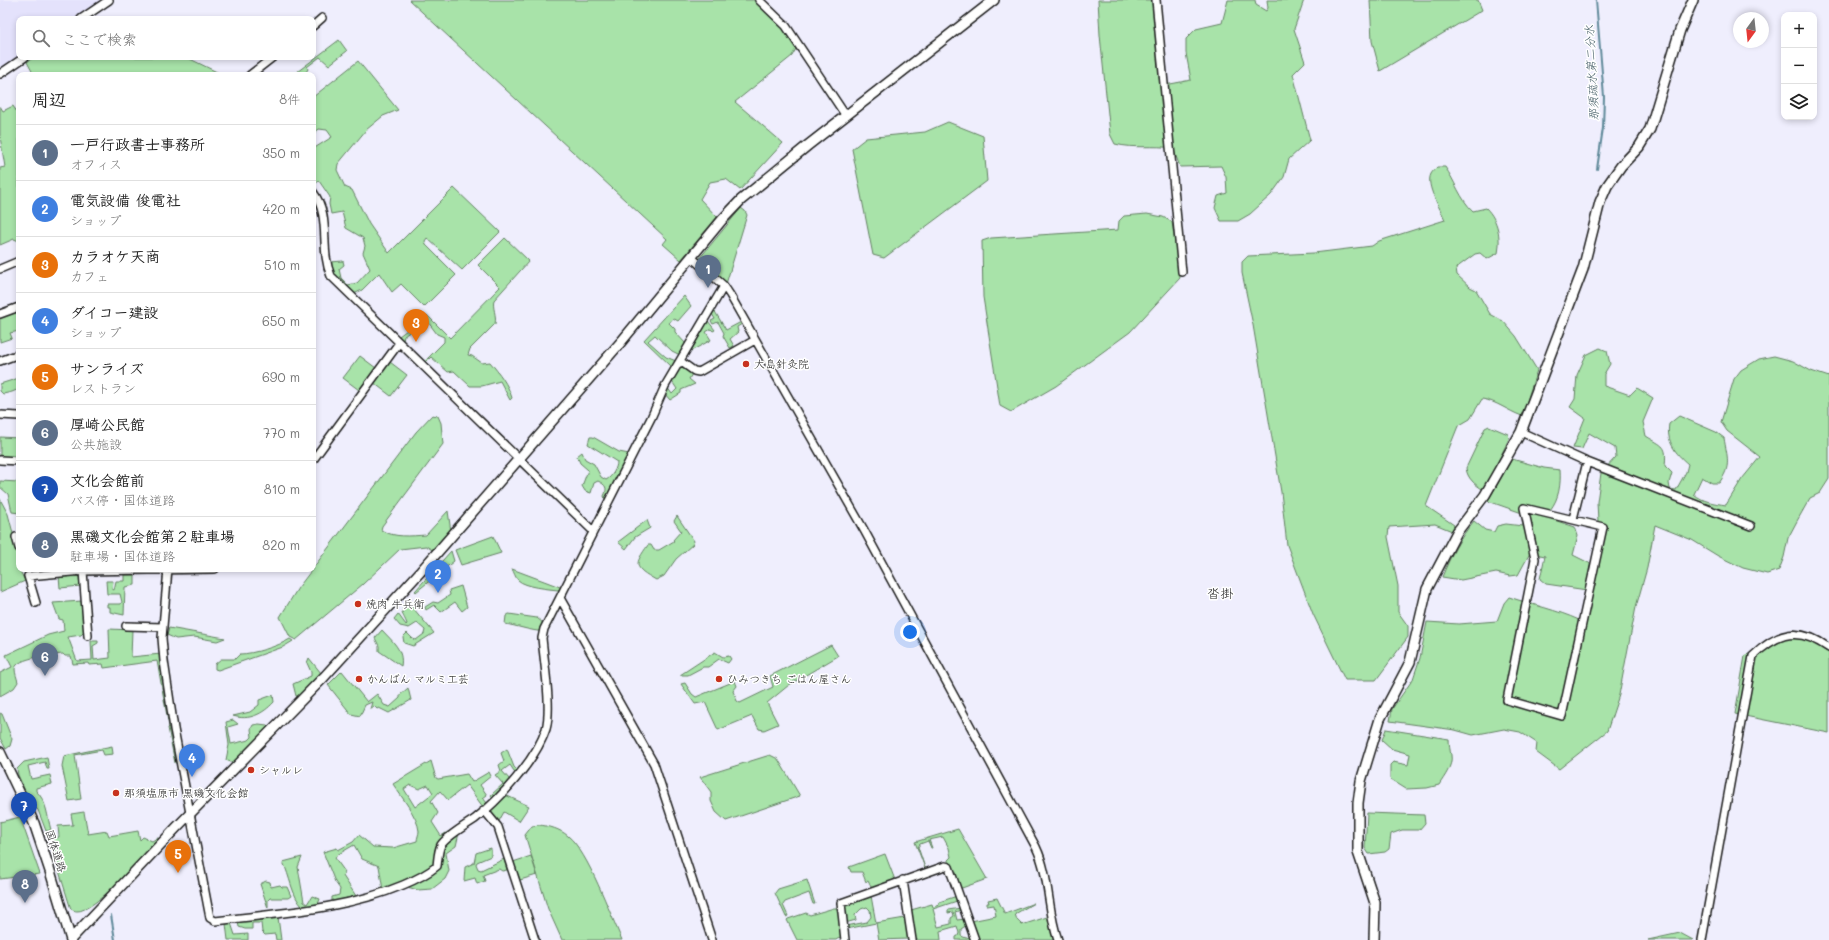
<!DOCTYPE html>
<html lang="ja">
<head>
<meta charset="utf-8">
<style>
	body { margin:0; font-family:Mali,"Klee One",sans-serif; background:#f6f6f6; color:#222 }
	.controls { position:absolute; right:12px; top:12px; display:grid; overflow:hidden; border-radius:8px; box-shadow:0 2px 6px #0003 }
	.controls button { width:36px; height:36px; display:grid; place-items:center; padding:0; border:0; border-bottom:1px solid #e0e0e0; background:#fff; color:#222; font:20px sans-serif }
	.compass { position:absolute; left:1733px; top:12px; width:36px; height:36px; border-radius:50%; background:#fff; box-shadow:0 2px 6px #0003; rotate:195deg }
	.you { position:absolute; left:910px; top:632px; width:14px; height:14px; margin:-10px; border:3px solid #fff; border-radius:50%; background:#1a73e8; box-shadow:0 0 0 6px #1a73e833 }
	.badge { display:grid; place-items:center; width:26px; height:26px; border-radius:50%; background:#c8321e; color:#fff; font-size:13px; font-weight:700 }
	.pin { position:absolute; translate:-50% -33px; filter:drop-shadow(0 1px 2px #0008) }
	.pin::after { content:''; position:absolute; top:21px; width:14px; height:12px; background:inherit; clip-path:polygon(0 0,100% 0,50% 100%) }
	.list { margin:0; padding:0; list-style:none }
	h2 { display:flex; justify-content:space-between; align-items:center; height:52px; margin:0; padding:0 16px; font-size:17px }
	h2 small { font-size:13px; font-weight:400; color:#767676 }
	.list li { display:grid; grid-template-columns:26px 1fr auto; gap:12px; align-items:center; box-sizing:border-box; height:56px; padding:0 16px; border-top:1px solid #e0e0e0 }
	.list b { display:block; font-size:15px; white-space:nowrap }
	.list p { margin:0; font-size:13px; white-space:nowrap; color:#767676 }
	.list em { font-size:13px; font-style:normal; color:#767676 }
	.icon { flex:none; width:22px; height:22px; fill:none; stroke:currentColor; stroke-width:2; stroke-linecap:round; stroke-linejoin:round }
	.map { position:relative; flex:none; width:1829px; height:940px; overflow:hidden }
	.search { position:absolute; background:#fff; box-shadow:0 2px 6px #0003; left:16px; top:16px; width:300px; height:44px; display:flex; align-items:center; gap:10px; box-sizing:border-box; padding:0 14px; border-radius:8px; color:#767676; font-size:15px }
	.panel { position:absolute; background:#fff; box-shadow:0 2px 6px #0003; left:16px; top:72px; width:300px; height:500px; border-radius:8px }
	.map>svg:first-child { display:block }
	.built { fill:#e4e2fc }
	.green { fill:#a8e3a9; stroke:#628062; fill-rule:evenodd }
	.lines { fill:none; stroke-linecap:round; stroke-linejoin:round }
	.stream { stroke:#5f8999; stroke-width:2 }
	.minor-casing { stroke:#1c1c1c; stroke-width:10 }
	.tertiary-casing { stroke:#1c1c1c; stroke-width:12 }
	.minor { stroke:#fff; stroke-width:7 }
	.tertiary { stroke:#fff; stroke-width:9 }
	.poi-dot { fill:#c8321e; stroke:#fff; stroke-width:1.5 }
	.labels { text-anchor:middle; stroke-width:3; stroke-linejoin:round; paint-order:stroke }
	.poi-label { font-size:11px; fill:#1c1c1c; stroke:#fff; text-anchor:start }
	.street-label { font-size:11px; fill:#1c1c1c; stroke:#fff }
	.water-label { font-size:12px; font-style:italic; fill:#435c65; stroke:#fff }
	.quarter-label { font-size:13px; fill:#1c1c1c; stroke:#fff }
</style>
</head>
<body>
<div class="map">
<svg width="1829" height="940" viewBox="0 0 1829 940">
	<rect width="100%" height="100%" fill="#efeefd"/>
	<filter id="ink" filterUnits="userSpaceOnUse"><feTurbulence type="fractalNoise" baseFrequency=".025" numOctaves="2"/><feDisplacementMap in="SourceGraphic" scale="8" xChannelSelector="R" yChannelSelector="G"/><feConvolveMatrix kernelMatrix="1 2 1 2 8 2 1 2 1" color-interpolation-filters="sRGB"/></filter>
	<g filter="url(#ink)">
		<path class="built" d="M0 0H109L81 19H19V57L0 74Z"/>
		<path class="green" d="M409 0H759L798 45 792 56 735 102 783 143 740 190 726 179 710 182 700 199 717 217 681 260 663 244 667 239Z
			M1098 0H1152L1160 86 1191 80 1186 53V39L1196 29 1222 23 1228 0H1255L1256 5 1266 11 1268 8 1267 0H1304L1294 29 1305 62 1293 74 1310 140 1289 159 1284 177 1271 195 1250 214 1238 221H1221L1215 208 1218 196 1227 193 1226 177 1221 166 1180 167 1173 148C1154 145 1134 149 1115 144L1110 134 1100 35Z
			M1370 0H1478L1482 10 1380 71 1372 41Z
			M339 40 347 51 329 65 320 57 307 67 308 69C305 75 300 75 293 75Z
			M34 57H186L223 75H34L27 62Z
			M358 61 398 110 383 116 366 130 338 164 337 170 345 187 352 190 369 224 389 253 454 188 500 232 462 270 427 238 425 241 426 245 456 275 424 307 401 284 392 292 379 273 362 290 354 294 334 275 330 262 343 261 344 265 339 269 341 278 348 285 357 283 370 269 363 253 365 246 363 238 346 228 342 212 331 214 329 204 330 197 319 181 313 185V149L332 137 327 130 319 129 313 134V97Z
			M0 106 3 111 13 106 19 115V241L14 239 0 245V168L5 167 0 137Z
			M948 122 983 136 987 181 884 258 873 255 852 149 866 138 925 132Z
			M1437 167H1445C1455 181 1460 199 1473 211L1486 208C1498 220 1501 237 1498 253L1487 259 1480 253 1475 254 1456 268 1457 275 1470 287 1476 290 1490 314 1503 321 1516 336 1537 370 1522 416C1508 411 1496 401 1482 399L1470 419 1458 426 1426 506 1454 525 1452 531 1435 524 1389 527 1388 537 1398 586V612L1408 626V637L1376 680H1345L1313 614 1287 545 1281 492 1253 325 1242 273V262L1248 256 1314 253 1372 246 1379 241 1445 220C1441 209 1425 186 1431 174 1432 172 1435 169 1437 167Z
			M741 208 745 211 747 215 726 284 700 266 699 259Z
			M1147 214 1163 217 1172 222 1180 278 1130 332 1056 386 1011 412 1000 406 983 297 982 241 991 238 1118 230 1119 221 1124 216Z
			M505 238 529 261 494 300C492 308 497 315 495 324L470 349 468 355 472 356 482 363 490 362C499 373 508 384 512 398L510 400 500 381 482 386H470L454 371 448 372 431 357 425 363 424 362 444 342V337L437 334 428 322 425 321 404 336 403 341 399 339V336L427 315 450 338 500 287 478 265Z
			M684 296 691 306 678 321 673 318 669 323 675 329V332L686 344 680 355 672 351 655 335 648 341 666 357 676 361 672 367 644 340Z
			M19 309V331L10 333 12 338 0 342V317Z
			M714 310 726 330 741 322 742 324 737 327 738 332 730 339 734 346 730 348 723 336 724 333 718 322 713 324 711 321 715 319 712 314Z
			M708 321 715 330 713 331 711 329 706 332 711 340 691 351Z
			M1600 348 1607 351 1610 364 1604 374V386L1630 395 1637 388 1653 398 1643 422 1646 436C1664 447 1667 445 1665 466L1672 473 1669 483 1670 489 1676 490 1686 472 1688 464C1675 453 1666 441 1669 424L1679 416 1716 432 1724 438C1727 457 1732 466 1719 483H1712L1702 477 1694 494C1703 502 1714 503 1726 505L1742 479 1760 457 1727 431 1721 422 1734 379 1741 370 1759 359 1774 356 1793 361 1811 371 1829 377V479L1820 493 1810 498 1797 521 1788 538 1784 557 1779 570 1767 574 1743 568 1718 556 1692 540 1655 525 1647 568 1636 607 1619 695 1607 731 1559 769 1536 752 1537 743 1520 732 1504 729 1473 735 1455 730 1390 721 1392 709 1413 679 1420 658 1427 622 1459 624 1497 621 1504 603 1509 597C1533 605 1557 610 1579 620L1582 617 1587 590 1546 584 1540 579 1545 556 1530 553 1518 575 1510 576 1496 573 1461 580 1442 577C1450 557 1460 537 1474 521L1485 530 1494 532 1497 526 1506 524 1523 526 1522 513 1488 501 1512 459 1544 468 1560 470C1561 484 1559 499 1550 510L1551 519 1575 527 1578 536 1573 555 1593 565 1603 538 1598 521 1597 502 1601 473 1616 457 1615 448 1589 433 1582 449 1573 448 1585 418 1570 407 1575 399 1577 375 1586 355Z
			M360 356 376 368 359 390 343 378Z
			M390 362 407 375 391 396 374 383Z
			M681 367 692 374 689 379 695 384 681 390V393L670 400 664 393 667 387 672 394 677 389 671 380 679 368Z
			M19 378V389L12 392 3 394 0 391V384Z
			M432 415 438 416 441 423 443 444 382 526 381 530C394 538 411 536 426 535L448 511 451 532 434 551 426 546 400 549 363 584 296 640 290 637 280 617 298 588 416 432Z
			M1489 426 1508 434 1509 439 1484 490C1475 485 1467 478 1466 468L1485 428Z
			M0 437 19 438V457L0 456Z
			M590 437H593L619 452 629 454 608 499H605L604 496C608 488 606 485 598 481L594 483 591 493 585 491 582 486 588 470 580 463 577 456 582 452 585 459 594 464 601 477 606 480C612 477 617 468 617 462L588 444Z
			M0 481 19 482V513L12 512 8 494 0 487Z
			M0 499 8 514 19 556V569L25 581 0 592Z
			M677 516 694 541 693 544 676 559 664 576 656 580C633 567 634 565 648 545H651L654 550H659L674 541 673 540 681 531 674 521Z
			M647 520 650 528 635 537 626 549 618 542Z
			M493 536 501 553 461 565 455 550Z
			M451 551 454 561 416 592 415 591Z
			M512 569 560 587 561 588 558 590C549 589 525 587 518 580 515 577 514 572 512 569Z
			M77 575 81 578V586L60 588 59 576Z
			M124 575H135V585L125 587 124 615 110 612V607H107V604H121L122 602 120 594H107L106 581H113L112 589 114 590 116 581H124Z
			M461 586 467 607 462 611 455 602 441 612 434 605 426 610 425 607 433 602 438 603 450 595 449 590Z
			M82 601 84 632 81 635 68 637 77 661 92 660 91 641H98V643L93 646 94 660 110 658 109 629 132 630 131 657 161 654 178 762 175 763 168 728 169 727 157 661 104 668 103 664 89 665 88 663 73 664 71 656H65L63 654C53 655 16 657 15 669 15 673 17 678 18 682L14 688 0 696V673L12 667 6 655 48 635 64 631 63 620 59 619 53 603Z
			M408 602 434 633 413 646 404 643 403 637 407 633 413 639 416 640 424 634 425 630 417 623 409 628 400 626 394 619 398 614 406 625 407 624C403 613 398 613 408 602Z
			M509 614 537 618 543 623 540 631C536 632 513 625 505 624L506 616Z
			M169 628 225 638 217 641 194 637 176 639 167 635Z
			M382 630C392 641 404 650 401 666L379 651V646L375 638Z
			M1793 636 1808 641 1829 653V733L1735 714 1745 656 1776 638Z
			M290 639 293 641 283 647 218 670 215 669V664L221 659H235L240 654C253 654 279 646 290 639Z
			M831 645 838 656 789 685 767 703 778 724 764 730 759 729 752 716 718 730 705 702 695 704 681 684 685 683 692 694 696 697 735 681 737 686 733 691 737 701 740 703 773 687 770 676Z
			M715 652 723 657 729 656 731 659 728 663 719 659 708 667H703L688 675H680Z
			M309 658 321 673 299 696H296L293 684 311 676V672L307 663Z
			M342 671 367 702 377 694 384 705 390 707 400 698V695L408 688 411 700 389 713 379 708 377 709 374 706 370 709 372 702 365 705 360 716 351 714 328 685Z
			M273 695 274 702C263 714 249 721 233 716L250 712 259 705V700Z
			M0 713 2 714 12 739 10 746 6 749 0 738Z
			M233 720 238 724 228 727 231 744 249 740 252 737 251 729 253 725 259 724 267 725 269 729 233 763 226 760 229 745 226 722Z
			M1386 729 1449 739C1449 745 1450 750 1451 755 1453 766 1444 777 1439 785L1427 788 1406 789 1390 779V765L1393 762 1408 765 1410 754 1392 749 1382 740Z
			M112 746 113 754 104 755 102 750 75 755 81 799 69 801 62 766 64 756Z
			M507 749 514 767 517 770 516 774 510 765 502 771 510 780 493 798 491 795 503 784 495 775 501 771 499 765 504 761 501 753Z
			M770 755 778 759 800 796 726 821 716 812 711 801V792L700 777Z
			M47 757 49 769H47L45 762 28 766 31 779 50 775 52 784 36 788V791C47 801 47 816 51 830L46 831 38 810 30 802 18 775 17 769 24 762Z
			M431 761 436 778 438 779 467 774 472 782 489 772 491 776 480 785 487 795 483 798 487 803 483 807 467 785 448 800 440 791 431 801 438 813 432 822 441 836 456 827 459 833 456 846 446 853 449 871 445 879 432 889 418 890 407 887 383 890 379 866 362 859 354 845 337 855 335 858 345 872 343 876 356 896C347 897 340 901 332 902V897L339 895 340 889 335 882 323 852 337 848 338 850 353 842 359 835 373 847 393 848 417 841C417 838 419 834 419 831 418 817 400 795 393 784ZM410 785 419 789 428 785 433 793 415 807 404 789Z
			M503 794 529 806 519 821 504 812 499 821 489 810Z
			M84 812 88 834 107 831 109 836 138 831 140 840 143 837 152 841 157 838 161 839C148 853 93 913 77 911 75 911 73 910 71 909L69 903 54 855 55 850 52 838 59 837 58 826 73 825 71 814Z
			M1367 813 1424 815 1425 823 1419 830H1402L1391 834 1389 849 1385 852 1369 854 1365 848Z
			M20 817 40 874 0 879V822Z
			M539 825C549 826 560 829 568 836 588 852 610 914 622 940H562L548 909 525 835 532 826Z
			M958 829 987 879 959 889 949 870 948 860 951 857 949 848 943 837 929 840 932 848H931L928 841 920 844 918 847 925 868 915 842Z
			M491 848V856L477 862 476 864 478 869 481 870 504 859 507 870 502 871 499 869 483 875 485 881 477 884 475 878 464 881 465 867 474 863 476 853Z
			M885 854 895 880 872 889 868 881 866 882 862 872H851L849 867Z
			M531 856 537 875 520 880 513 862Z
			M302 857 298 867 304 902 307 904 312 896 320 899 318 904 303 907C292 897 290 876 283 862Z
			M807 880 815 904H813L809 893 785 902 783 905 788 916 786 917 775 893 778 889Z
			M266 881 270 882 271 887 280 885 282 887H287L291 896 288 898H270L268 900V908L260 884Z
			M871 896 876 923 905 918 908 939 879 940 876 923 846 929V926L867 922 871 917 870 910 867 907 861 909 855 915 856 920 845 923 844 904Z
			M957 896V901L933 909 938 927 951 924V918L954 916 953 912 948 913V910L961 908V910L955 912 957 920 965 919 967 925 961 929V936L966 938 971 937 972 940H956V937L958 936 959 933 957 926 940 931 941 940H915L911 910 932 904 933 907 939 905V902Z
			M997 898 1005 914 1034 903 1015 914 1017 920 1022 925 1047 917 1050 920 1055 940H978L971 921 996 916 994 905 987 906V903H989L988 900Z
			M834 908H837L842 936 836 940H797L787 920 788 919 806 913 810 915Z
			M278 917 281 940H276L275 934 265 935 262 932 261 923H252V929H245L239 927 238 922Z
			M231 923 235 935 248 934V940H228L226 924Z
			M1680 933 1693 940H1648Z"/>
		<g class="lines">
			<path class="stream" d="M1596 0 1604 97 1603 128 1597 169
				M111 915 115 940"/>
			<g class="minor-casing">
				<path id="minor" d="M759 0 786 26 846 116
					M1156 0 1182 272
					M81 19 109 0
					M313 26 322 18
					M0 74 25 57
					M250 75 273 57
					M313 192C332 217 319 248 331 276L593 531
					M691 257 724 286 730 295 864 530 1036 847C1050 876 1047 910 1058 940
					M0 269 19 261
					M0 314 19 307
					M0 361 19 354
					M680 361 694 371 699 372 755 340
					M0 415 19 416
					M1521 432 1587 462 1751 526
					M0 460 19 461
					M313 460 399 343
					M1524 508 1603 527 1562 716 1507 700 1535 559Z
					M1573 519 1587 462
					M19 537H16L19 548
					M168 569 162 638 164 661 174 729 210 918 215 921C277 913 344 910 403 885 415 880 426 875 437 866 438 859 438 851 441 845 447 836 466 825 475 819 500 799 536 760 546 729 552 708 544 661 542 638L544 629 651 418 665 386 724 286
					M83 571 88 636
					M560 598 654 764 712 940
					M36 603 28 576 83 571 215 569
					M126 626 163 627
					M484 810 498 827 535 940
					M903 880 912 940
					M845 940 841 903 945 866 949 867 975 940
					M1702 940 1753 656C1778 632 1799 626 1829 648"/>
			</g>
			<g class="tertiary-casing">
				<path id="tertiary" d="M0 752 34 823 50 871 71 940
					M71 939 176 828 324 677 421 571 621 342 722 220 741 200 807 146 994 0
					M1374 940 1375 903 1358 852V803L1361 781 1380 719 1410 662 1427 589 1457 532 1485 495 1521 432 1583 269 1600 202 1607 186 1621 166 1639 147 1650 129 1680 30 1693 0"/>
			</g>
			<use href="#minor" class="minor"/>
			<use href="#tertiary" class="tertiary"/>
		</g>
	</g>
	<g class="poi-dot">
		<circle cx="746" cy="364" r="4"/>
		<circle cx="358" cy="604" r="4"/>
		<circle cx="359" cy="679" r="4"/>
		<circle cx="719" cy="679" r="4"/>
		<circle cx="251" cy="770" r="4"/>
		<circle cx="116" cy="793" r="4"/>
	</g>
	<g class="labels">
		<g class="poi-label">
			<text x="754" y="368">大島針灸院</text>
			<text x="366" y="608">焼肉 牛兵衛</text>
			<text x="367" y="683">かんばん マルミ工芸</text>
			<text x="727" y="683">ひみつきち ごはん屋さん</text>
			<text x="259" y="774">シャルレ</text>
			<text x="124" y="797">那須塩原市 黒磯文化会館</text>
		</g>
		<g class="street-label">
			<text transform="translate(56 851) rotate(72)" y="4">国体道路</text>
		</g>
		<g class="water-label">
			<text transform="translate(1592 73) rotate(-93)" y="4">那須疏水第二分水</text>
		</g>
		<g class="quarter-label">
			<text x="1220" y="598">沓掛</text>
		</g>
	</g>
</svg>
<div class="controls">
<button>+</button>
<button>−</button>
<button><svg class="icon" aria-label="layers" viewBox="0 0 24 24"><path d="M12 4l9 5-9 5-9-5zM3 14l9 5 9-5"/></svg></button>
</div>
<svg class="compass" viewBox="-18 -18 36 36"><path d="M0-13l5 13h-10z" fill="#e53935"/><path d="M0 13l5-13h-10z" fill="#767676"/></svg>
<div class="you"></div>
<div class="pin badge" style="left:708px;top:288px;background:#5c6f8a">1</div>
<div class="pin badge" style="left:438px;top:593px;background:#3f7fe0">2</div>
<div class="pin badge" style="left:416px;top:342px;background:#e8710a">3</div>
<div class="pin badge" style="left:192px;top:777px;background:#3f7fe0">4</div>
<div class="pin badge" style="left:178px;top:873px;background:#e8710a">5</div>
<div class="pin badge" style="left:45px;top:676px;background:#5c6f8a">6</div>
<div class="pin badge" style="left:24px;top:825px;background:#1a4fb4">7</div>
<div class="pin badge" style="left:25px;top:903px;background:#5c6f8a">8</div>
<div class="search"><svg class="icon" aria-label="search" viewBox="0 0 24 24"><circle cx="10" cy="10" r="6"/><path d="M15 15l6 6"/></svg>ここで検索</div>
<section class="panel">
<h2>周辺<small>8件</small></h2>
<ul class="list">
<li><span class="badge" style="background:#5c6f8a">1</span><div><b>一戸行政書士事務所</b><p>オフィス</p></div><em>350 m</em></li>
<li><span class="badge" style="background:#3f7fe0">2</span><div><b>電気設備 俊電社</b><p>ショップ</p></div><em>420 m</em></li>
<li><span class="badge" style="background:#e8710a">3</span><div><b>カラオケ天商</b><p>カフェ</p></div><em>510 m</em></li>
<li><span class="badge" style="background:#3f7fe0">4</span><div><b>ダイコー建設</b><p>ショップ</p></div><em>650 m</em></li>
<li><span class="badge" style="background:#e8710a">5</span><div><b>サンライズ</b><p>レストラン</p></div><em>690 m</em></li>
<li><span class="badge" style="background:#5c6f8a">6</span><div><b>厚崎公民館</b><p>公共施設</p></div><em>770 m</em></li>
<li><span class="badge" style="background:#1a4fb4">7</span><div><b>文化会館前</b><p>バス停 · 国体道路</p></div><em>810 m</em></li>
<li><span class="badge" style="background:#5c6f8a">8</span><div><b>黒磯文化会館第２駐車場</b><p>駐車場 · 国体道路</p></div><em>820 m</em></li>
</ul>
</section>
</div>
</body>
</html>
